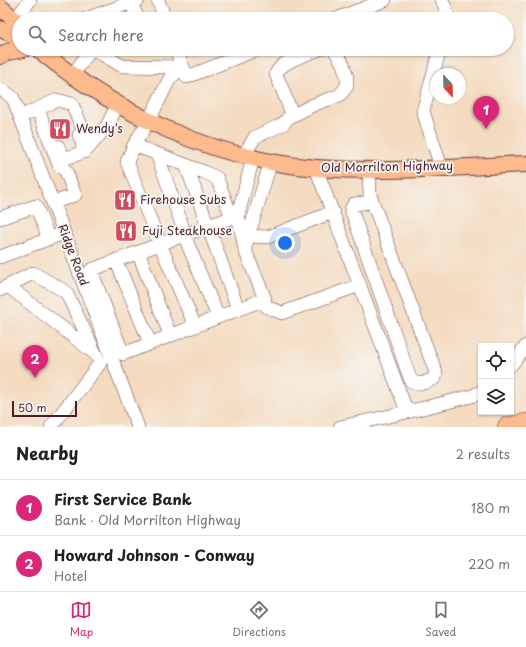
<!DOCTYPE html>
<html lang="en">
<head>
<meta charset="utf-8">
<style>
	body { margin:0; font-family:"Playpen Sans",sans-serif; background:#f2f2f2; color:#202124 }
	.controls { position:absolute; right:12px; bottom:12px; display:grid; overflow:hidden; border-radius:0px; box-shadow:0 1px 3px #0004 }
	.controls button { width:36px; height:36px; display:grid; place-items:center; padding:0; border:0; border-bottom:1px solid #e0e0e0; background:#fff; color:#202124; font:20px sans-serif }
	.compass { position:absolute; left:430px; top:68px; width:36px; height:36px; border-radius:50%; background:#fff; box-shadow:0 1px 3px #0004; rotate:158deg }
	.scale { position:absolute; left:12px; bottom:10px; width:65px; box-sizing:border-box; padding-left:4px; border:2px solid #4a1f2b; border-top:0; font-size:11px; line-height:14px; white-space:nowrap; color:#4a1f2b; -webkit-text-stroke:3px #f6f6f2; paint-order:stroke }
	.you { position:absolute; left:285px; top:243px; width:14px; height:14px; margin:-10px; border:3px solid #fff; border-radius:50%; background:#1a73e8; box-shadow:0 0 0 6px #1a73e833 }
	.badge { display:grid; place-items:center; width:26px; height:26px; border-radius:50%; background:#db2777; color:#fff; font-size:13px; font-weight:700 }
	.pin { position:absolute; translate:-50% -33px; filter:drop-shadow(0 1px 2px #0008) }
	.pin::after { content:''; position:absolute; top:21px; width:14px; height:12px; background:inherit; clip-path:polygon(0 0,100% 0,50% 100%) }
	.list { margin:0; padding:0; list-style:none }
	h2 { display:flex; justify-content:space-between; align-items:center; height:52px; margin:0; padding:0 16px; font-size:17px }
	h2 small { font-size:13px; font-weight:400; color:#757577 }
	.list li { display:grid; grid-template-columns:26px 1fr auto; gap:12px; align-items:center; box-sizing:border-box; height:56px; padding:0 16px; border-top:1px solid #e0e0e0 }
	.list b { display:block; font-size:15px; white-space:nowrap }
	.list p { margin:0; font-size:13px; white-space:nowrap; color:#757577 }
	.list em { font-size:13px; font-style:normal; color:#757577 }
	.icon { flex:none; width:22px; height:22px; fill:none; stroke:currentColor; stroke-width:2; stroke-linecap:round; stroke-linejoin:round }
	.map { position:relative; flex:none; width:526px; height:427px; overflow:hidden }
	.search { position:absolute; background:#fff; box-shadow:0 1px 3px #0004; left:12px; right:12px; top:12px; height:44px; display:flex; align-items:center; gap:10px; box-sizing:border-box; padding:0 14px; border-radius:22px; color:#757577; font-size:15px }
	.sheet { height:164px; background:#fff }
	nav { display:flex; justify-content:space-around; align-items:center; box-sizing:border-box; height:56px; border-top:1px solid #e0e0e0; background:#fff; font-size:11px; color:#757577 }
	nav a { display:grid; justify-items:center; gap:2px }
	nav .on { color:#db2777 }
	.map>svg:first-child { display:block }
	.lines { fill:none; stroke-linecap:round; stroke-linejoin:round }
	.minor-casing { stroke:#643b41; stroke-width:14 }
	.major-casing { stroke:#643b41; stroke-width:18 }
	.highway-casing { stroke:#643b41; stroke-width:20 }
	.minor { stroke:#fff; stroke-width:13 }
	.major { stroke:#fcba8d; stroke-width:16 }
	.highway { stroke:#fcba8d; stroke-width:19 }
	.labels { text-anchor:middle; stroke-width:3.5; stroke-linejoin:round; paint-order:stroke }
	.poi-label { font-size:12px; fill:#4a1f2b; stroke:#f6f6f2; text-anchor:start }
	.street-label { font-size:12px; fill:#4a1f2b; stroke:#f6f6f2 }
</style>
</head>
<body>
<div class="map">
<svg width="526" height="427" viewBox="0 0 526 427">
	<rect width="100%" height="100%" fill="#f6f6f2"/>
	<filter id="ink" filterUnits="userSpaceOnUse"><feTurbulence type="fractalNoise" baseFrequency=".025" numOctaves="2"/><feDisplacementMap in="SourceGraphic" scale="8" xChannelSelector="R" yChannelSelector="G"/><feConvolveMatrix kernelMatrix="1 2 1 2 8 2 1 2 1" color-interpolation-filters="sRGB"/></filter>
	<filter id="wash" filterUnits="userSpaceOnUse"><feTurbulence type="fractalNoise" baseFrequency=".012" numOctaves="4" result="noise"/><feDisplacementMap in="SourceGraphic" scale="16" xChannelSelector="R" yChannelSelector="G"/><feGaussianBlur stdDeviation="0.9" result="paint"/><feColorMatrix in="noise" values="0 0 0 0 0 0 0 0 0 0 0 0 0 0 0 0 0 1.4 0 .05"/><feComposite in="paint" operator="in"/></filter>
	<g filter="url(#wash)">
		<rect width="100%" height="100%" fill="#f4dbc0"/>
	</g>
	<g filter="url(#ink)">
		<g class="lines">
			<g class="minor-casing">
				<path id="minor" d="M158 0 165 19
					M442 0 447 12V19
					M131 3 138 19
					M85 19 138 0
					M336 19 385 0
					M15 20 30 0
					M93 49 122 66 183 67
					M176 49 187 77 258 49
					M440 49 423 111 441 167
					M183 67 170 78 149 120 134 145 127 162 160 244 238 215
					M72 76 91 49
					M0 90 4 91 13 98 138 427
					M38 109 59 165 66 171 75 195 53 203
					M293 116 276 74C280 61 308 54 320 49
					M20 117 57 100 72 104 90 146
					M134 145 204 172 217 178 232 218
					M58 146 62 156 66 158 78 154 82 151 83 145 79 135
					M85 152 107 126 118 104
					M157 154 181 222 184 235 218 317
					M244 155 255 137 283 124 288 118 313 105 340 95 347 86V77L343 64 334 49
					M186 165 238 309
					M316 168 407 412
					M369 170 370 195 436 373 435 378C427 382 420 386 411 381L351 209 354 204 372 202
					M0 218 36 206 49 239
					M248 236 268 237 333 212
					M245 247 271 161
					M138 252 170 335
					M0 257 56 236
					M116 260 150 343
					M8 286 93 352
					M0 290 33 273 66 292 100 363 51 427
					M261 300 267 307 282 313 360 285
					M195 326 160 244 91 270 123 354 265 299 245 250 238 215 253 158
					M511 365 526 346
					M340 427 407 412 472 396 481 392"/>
			</g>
			<g class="major-casing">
				<path id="major" d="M0 7 15 20 19 25
					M0 29 19 37
					M38 49C117 114 214 160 317 168 386 173 457 167 526 164
					M0 56 7 52 24 49"/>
			</g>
			<g class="highway-casing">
				<path id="highway" d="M507 427 526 423"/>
			</g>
			<use href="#minor" class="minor"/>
			<use href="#major" class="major"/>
			<use href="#highway" class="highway"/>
		</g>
	</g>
	<defs>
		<g id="restaurant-square" transform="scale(1.15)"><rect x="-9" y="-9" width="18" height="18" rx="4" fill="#d1495b" stroke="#f6f6f2"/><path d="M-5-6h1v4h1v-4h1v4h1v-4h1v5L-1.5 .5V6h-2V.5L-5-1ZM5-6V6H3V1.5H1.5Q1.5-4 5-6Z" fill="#fff"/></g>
	</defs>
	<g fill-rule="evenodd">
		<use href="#restaurant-square" x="60" y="129"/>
		<use href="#restaurant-square" x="125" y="200"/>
		<use href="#restaurant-square" x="126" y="231"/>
	</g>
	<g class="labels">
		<g class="poi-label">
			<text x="76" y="133">Wendy's</text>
			<text x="140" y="204">Firehouse Subs</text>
			<text x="142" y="235">Fuji Steakhouse</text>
		</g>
		<g class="street-label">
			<text transform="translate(387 167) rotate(-1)" y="4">Old Morrilton Highway</text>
			<text transform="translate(73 255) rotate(69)" y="4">Ridge Road</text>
		</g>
	</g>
</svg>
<div class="controls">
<button><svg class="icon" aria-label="locate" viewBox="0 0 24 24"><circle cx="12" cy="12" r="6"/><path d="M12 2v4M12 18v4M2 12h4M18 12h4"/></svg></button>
<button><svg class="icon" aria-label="layers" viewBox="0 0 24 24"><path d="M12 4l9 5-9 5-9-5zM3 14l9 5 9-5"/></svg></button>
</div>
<svg class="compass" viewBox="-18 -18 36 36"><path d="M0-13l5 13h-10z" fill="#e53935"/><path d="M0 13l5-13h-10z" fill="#757577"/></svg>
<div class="scale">50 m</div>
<div class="you"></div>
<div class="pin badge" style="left:486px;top:129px">1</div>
<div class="pin badge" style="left:35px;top:378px">2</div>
<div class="search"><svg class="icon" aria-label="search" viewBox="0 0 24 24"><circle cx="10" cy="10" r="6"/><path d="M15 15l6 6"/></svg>Search here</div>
</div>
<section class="sheet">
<h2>Nearby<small>2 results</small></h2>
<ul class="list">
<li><span class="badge">1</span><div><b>First Service Bank</b><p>Bank · Old Morrilton Highway</p></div><em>180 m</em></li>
<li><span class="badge">2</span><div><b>Howard Johnson - Conway</b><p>Hotel</p></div><em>220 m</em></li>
</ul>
</section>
<nav>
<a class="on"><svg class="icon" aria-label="map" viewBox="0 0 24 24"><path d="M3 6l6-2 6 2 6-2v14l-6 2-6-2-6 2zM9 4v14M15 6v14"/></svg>Map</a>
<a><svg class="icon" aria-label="directions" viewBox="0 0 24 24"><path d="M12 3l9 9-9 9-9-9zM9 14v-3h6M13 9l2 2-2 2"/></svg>Directions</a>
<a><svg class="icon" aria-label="saved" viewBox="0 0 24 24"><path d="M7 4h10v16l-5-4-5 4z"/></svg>Saved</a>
</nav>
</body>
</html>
